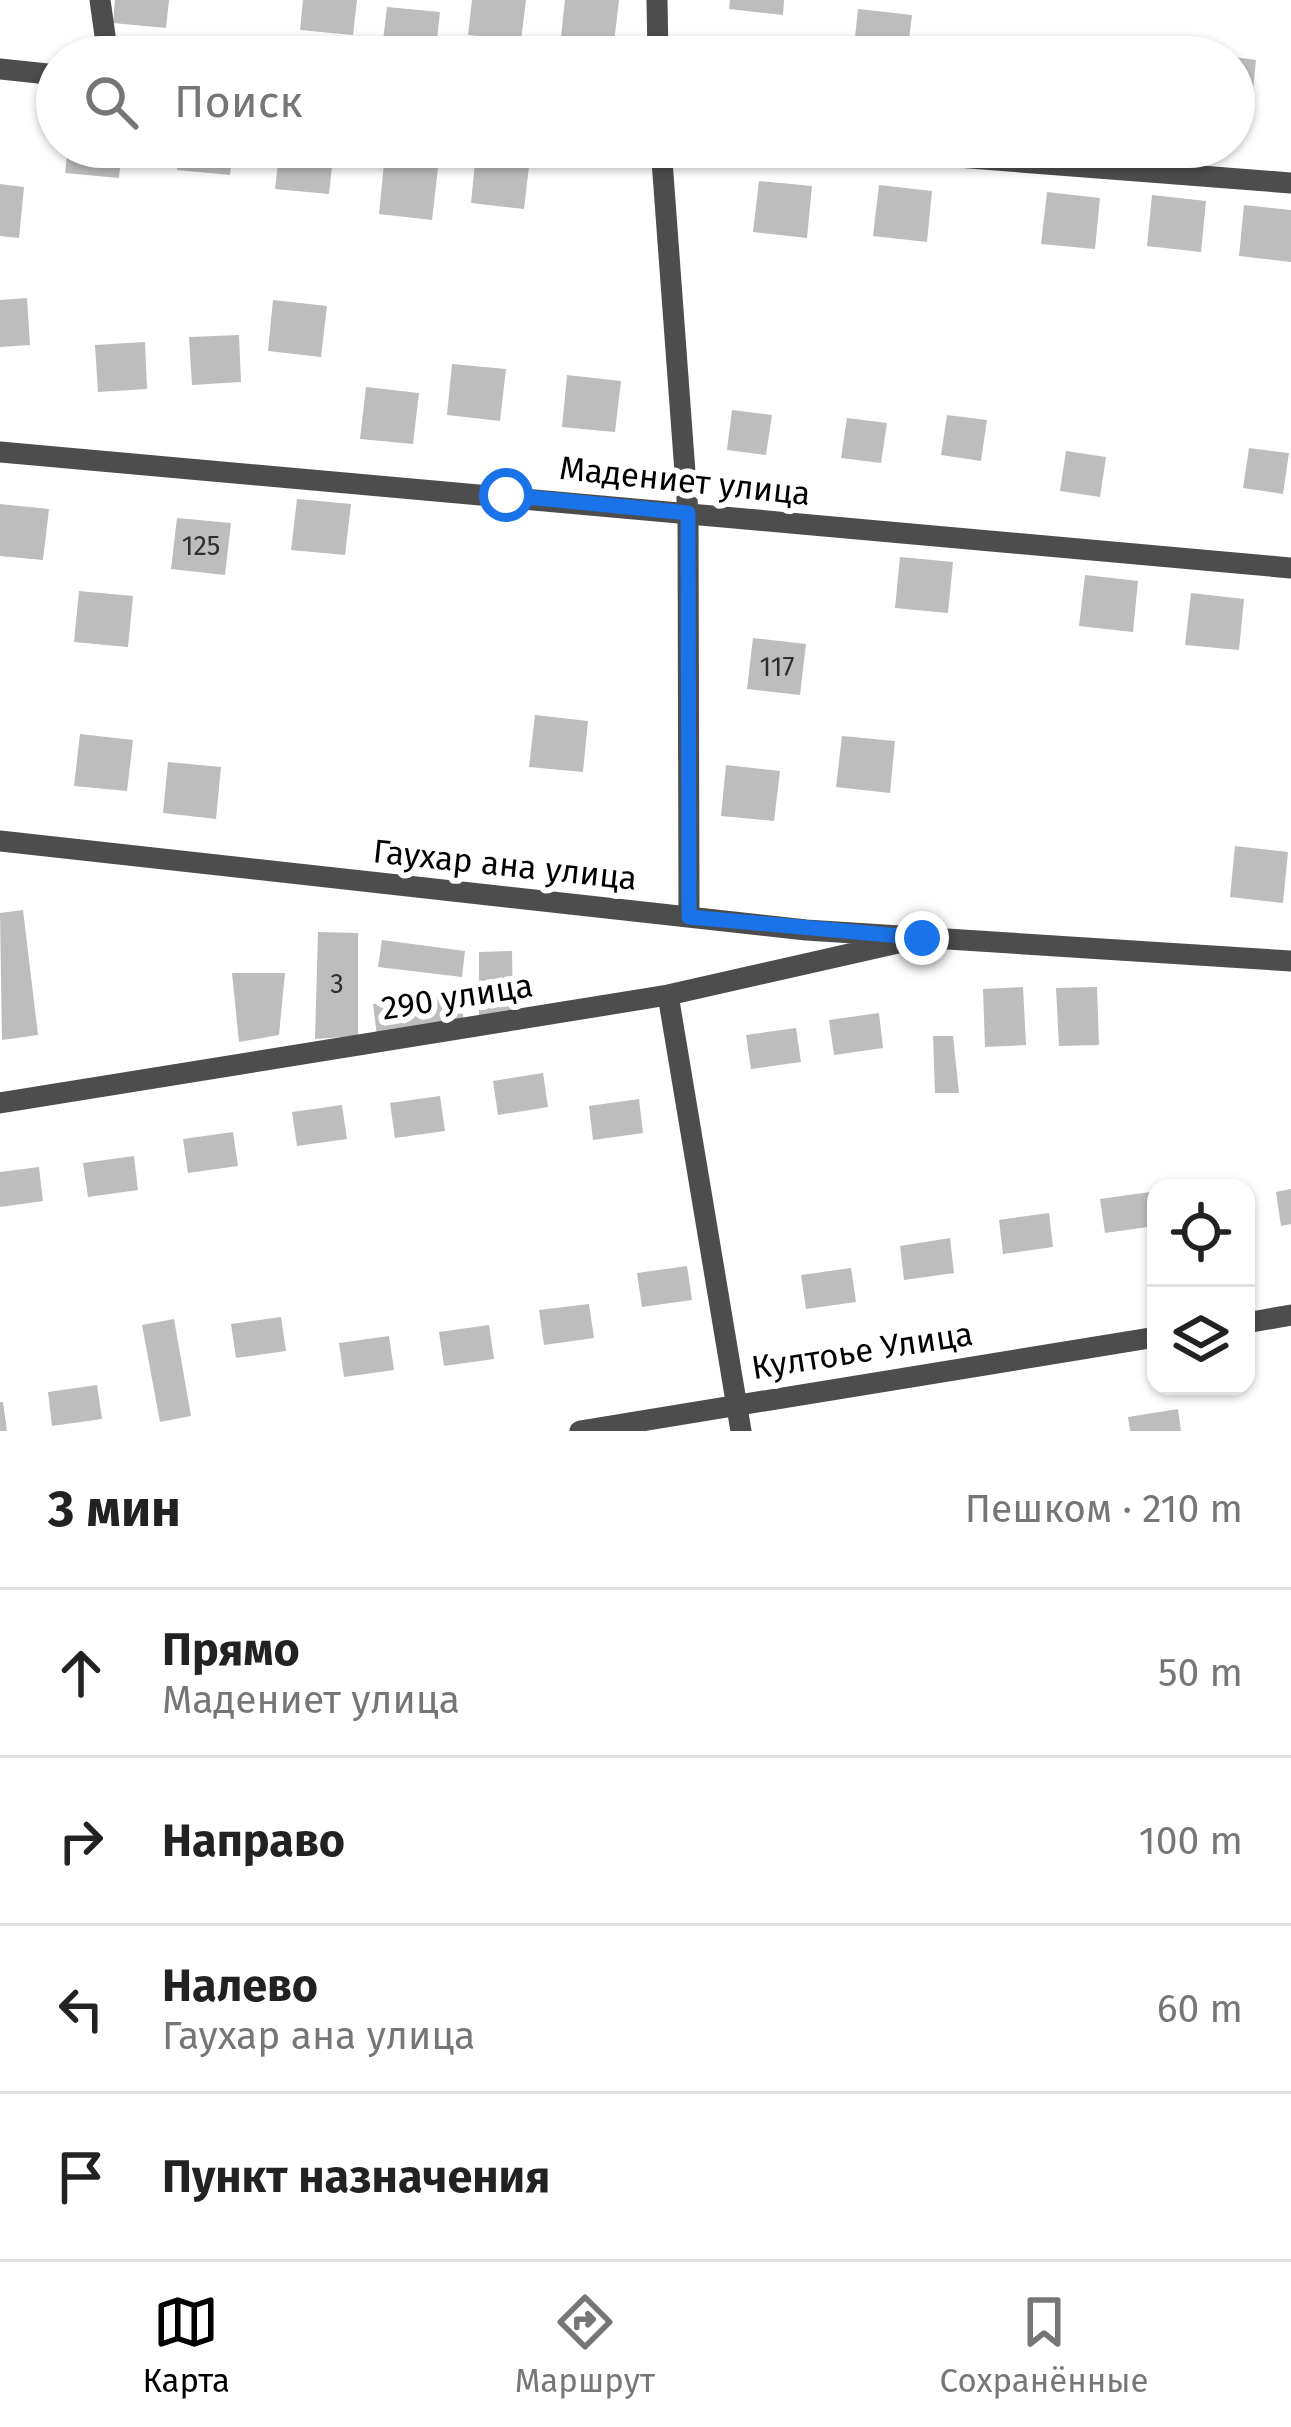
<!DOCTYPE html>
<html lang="ru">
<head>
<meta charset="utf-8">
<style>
	body { margin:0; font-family:"Fira Sans",sans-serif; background:#f2f2f2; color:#222 }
	.controls { position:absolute; right:36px; bottom:36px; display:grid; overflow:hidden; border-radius:24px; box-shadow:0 3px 9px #0004 }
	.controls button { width:108px; height:108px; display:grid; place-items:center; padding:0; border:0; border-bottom:3px solid #e0e0e0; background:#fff; color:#222; font:60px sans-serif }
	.stop { position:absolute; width:36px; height:36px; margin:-27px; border:9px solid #1a73e8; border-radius:50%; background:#fff }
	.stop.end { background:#1a73e8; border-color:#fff; box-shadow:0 3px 12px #0008 }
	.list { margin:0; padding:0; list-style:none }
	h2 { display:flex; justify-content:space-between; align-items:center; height:156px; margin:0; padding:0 48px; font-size:51px }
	h2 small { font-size:39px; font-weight:400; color:#767676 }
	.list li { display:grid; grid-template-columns:78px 1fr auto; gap:36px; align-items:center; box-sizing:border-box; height:168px; padding:0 48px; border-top:3px solid #e0e0e0 }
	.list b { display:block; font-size:45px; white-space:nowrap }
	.list p { margin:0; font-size:39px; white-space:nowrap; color:#767676 }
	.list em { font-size:39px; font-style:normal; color:#767676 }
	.icon { flex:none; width:66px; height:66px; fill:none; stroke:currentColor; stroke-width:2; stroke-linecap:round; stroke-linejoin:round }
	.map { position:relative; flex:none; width:1291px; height:1431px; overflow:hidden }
	.search { position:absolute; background:#fff; box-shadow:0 3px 9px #0004; left:36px; right:36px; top:36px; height:132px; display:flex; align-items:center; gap:30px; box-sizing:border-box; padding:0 42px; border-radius:66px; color:#767676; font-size:45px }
	.sheet { height:828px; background:#fff }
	nav { display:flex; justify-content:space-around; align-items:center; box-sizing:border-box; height:168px; border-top:3px solid #e0e0e0; background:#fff; font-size:33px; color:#767676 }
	nav a { display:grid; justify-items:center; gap:6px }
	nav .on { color:#000 }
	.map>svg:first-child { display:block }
	.building { fill:#bdbdbd }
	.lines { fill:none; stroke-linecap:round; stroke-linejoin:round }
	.minor { stroke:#4d4d4d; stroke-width:21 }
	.route { stroke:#1a73e8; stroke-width:15 }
	.labels { text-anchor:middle; stroke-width:12; stroke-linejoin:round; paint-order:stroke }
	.number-label { font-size:27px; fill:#2f2f2f }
	.street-label { font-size:33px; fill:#000; stroke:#fff }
</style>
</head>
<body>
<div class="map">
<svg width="1291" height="1431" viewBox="0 0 1291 1431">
	<rect width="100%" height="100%" fill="#fff"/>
	<path class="building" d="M115 0H169L166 28 113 23Z
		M303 0H357L353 35 300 30Z
		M472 0H526L521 40 468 35Z
		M565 0H619L614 43 561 37Z
		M730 0H784L783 15 729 9Z
		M387 7 440 12 435 57H381Z
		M858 9 912 15 907 57H853Z
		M1021 39 1075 45 1073 57H1019Z
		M1234 57 1256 60 1251 111 1234 109Z
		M68 147H122L119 178 65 173Z
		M180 147H233L230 175 177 170Z
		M280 147H334L329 194 275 189Z
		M476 152 530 158 524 209 471 203Z
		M384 163 438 168 432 220 379 214Z
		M759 181 812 186 807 238 753 232Z
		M0 184 24 187 19 238 0 236Z
		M879 185 932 191 927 242 873 236Z
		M1047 192 1100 198 1095 249 1041 244Z
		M1152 195 1206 201 1201 252 1147 246Z
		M1244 205 1291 210V262L1239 256Z
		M27 298 30 345 0 347V300Z
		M273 300 327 306 321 357 268 351Z
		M239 335 241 382 192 385 189 337Z
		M145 342 147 389 98 392 95 345Z
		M452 364 506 369 500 421 447 415Z
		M567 375 621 381 615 432 562 427Z
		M366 387 419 393 413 444 360 439Z
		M732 410 772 415 766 455 727 450Z
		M947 415 987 420 981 461 941 455Z
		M847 418 887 423 881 463 841 458Z
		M1249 448 1289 453 1283 494 1243 488Z
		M1066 451 1106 457 1100 497 1060 491Z
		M297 499 351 504 345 555 291 550Z
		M0 504 49 509 43 560 0 556Z
		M177 518 231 523 225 575 171 569Z
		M900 557 953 562 948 613 895 608Z
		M1085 575 1138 581 1133 632 1079 626Z
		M79 591 133 596 128 647 74 642Z
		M1191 593 1244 599 1239 650 1185 645Z
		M753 638 806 644 800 695 747 689Z
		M535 715 588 721 583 772 529 767Z
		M80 734 133 740 127 791 74 786Z
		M842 736 895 741 890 793 836 787Z
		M168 762 221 767 216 819 163 813Z
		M726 765 780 771 774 821 721 816Z
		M1235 846 1288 852 1283 903 1230 897Z
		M23 910 38 1035 2 1040 0 913Z
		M318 932 358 933V1036L315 1039Z
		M382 940 465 951 462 977 378 967Z
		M512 951 513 1014 479 1015V952Z
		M232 973H285L279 1035 239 1042Z
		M1023 987 1026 1045 985 1047 983 989Z
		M1097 987 1099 1045 1059 1046 1056 988Z
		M460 991 464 1023 377 1036 373 1004Z
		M879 1013 883 1048 834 1055 829 1020Z
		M796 1028 801 1062 751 1069 746 1035Z
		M933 1036H953L959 1093H935Z
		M543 1073 548 1107 498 1115 493 1081Z
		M440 1096 445 1131 395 1138 390 1103Z
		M639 1099 643 1133 593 1140 589 1106Z
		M342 1105 347 1139 297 1146 292 1112Z
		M233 1132 238 1166 188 1173 183 1139Z
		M134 1156 138 1190 88 1197 83 1163Z
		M39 1167 43 1201 0 1207V1172Z
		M1234 1180 1235 1188H1196V1185Z
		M1291 1189V1224L1281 1226 1276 1192Z
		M1150 1192 1155 1226 1105 1233 1100 1199Z
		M1049 1213 1053 1247 1003 1254 999 1220Z
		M950 1238 954 1273 904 1280 900 1246Z
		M687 1266 692 1300 642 1307 637 1273Z
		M851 1268 856 1302 806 1309 801 1275Z
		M589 1304 594 1338 544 1345 539 1310Z
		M281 1317 286 1351 236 1358 231 1324Z
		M174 1319 191 1416 160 1422 142 1325Z
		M489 1325 494 1359 444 1366 439 1332Z
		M389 1336 394 1370 344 1377 339 1343Z
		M97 1385 102 1419 52 1426 48 1392Z
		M0 1402H3L7 1431H0Z
		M1178 1409 1181 1431H1130L1128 1417Z"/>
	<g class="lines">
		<path class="minor" d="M100 0 108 57
			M657 0 658 57
			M0 69 57 75
			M661 147 688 513 689 917
			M828 147 1291 183
			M0 452 1291 568
			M0 841 806 930 1291 961
			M668 995 741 1431
			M0 1103 668 995 898 943
			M1246 1323 1291 1315
			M580 1431 1156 1337"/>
	</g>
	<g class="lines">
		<path class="route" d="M506 495 688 513 689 917 922 938"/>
	</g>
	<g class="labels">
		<g class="number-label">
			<text x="201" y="555">125</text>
			<text x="777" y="676">117</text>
			<text x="337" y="993">3</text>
		</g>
		<g class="street-label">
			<text transform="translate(685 480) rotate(6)" y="12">Мадениет улица</text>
			<text transform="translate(505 864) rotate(6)" y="12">Гаухар ана улица</text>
			<text transform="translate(457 996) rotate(-9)" y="12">290 улица</text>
			<text transform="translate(862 1350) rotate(-9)" y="12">Култоье Улица</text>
		</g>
	</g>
</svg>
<div class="controls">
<button><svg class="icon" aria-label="locate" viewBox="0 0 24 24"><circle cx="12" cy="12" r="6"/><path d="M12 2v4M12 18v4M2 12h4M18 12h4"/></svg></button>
<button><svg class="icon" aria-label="layers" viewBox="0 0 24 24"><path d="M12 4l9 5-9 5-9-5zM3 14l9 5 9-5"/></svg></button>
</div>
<div class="stop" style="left:506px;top:495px"></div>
<div class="stop end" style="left:922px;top:938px"></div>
<div class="search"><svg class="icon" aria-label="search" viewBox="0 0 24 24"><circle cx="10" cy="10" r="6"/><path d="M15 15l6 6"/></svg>Поиск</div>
</div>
<section class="sheet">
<h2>3 мин<small>Пешком · 210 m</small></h2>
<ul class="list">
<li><svg class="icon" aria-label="ahead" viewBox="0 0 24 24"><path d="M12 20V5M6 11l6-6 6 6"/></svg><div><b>Прямо</b><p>Мадениет улица</p></div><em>50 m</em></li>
<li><svg class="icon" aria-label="right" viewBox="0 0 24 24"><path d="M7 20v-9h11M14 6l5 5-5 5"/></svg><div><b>Направо</b></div><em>100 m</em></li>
<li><svg class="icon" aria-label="left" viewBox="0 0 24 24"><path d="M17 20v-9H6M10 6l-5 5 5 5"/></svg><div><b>Налево</b><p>Гаухар ана улица</p></div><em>60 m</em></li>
<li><svg class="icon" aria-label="arrive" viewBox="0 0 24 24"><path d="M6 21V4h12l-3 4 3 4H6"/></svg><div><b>Пункт назначения</b></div></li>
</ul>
</section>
<nav>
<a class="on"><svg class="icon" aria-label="map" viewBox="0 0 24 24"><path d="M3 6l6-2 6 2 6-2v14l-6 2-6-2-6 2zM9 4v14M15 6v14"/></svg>Карта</a>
<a><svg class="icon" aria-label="directions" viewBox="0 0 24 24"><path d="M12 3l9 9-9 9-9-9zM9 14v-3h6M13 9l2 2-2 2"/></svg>Маршрут</a>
<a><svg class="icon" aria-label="saved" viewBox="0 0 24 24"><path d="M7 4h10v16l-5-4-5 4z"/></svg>Сохранённые</a>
</nav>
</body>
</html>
